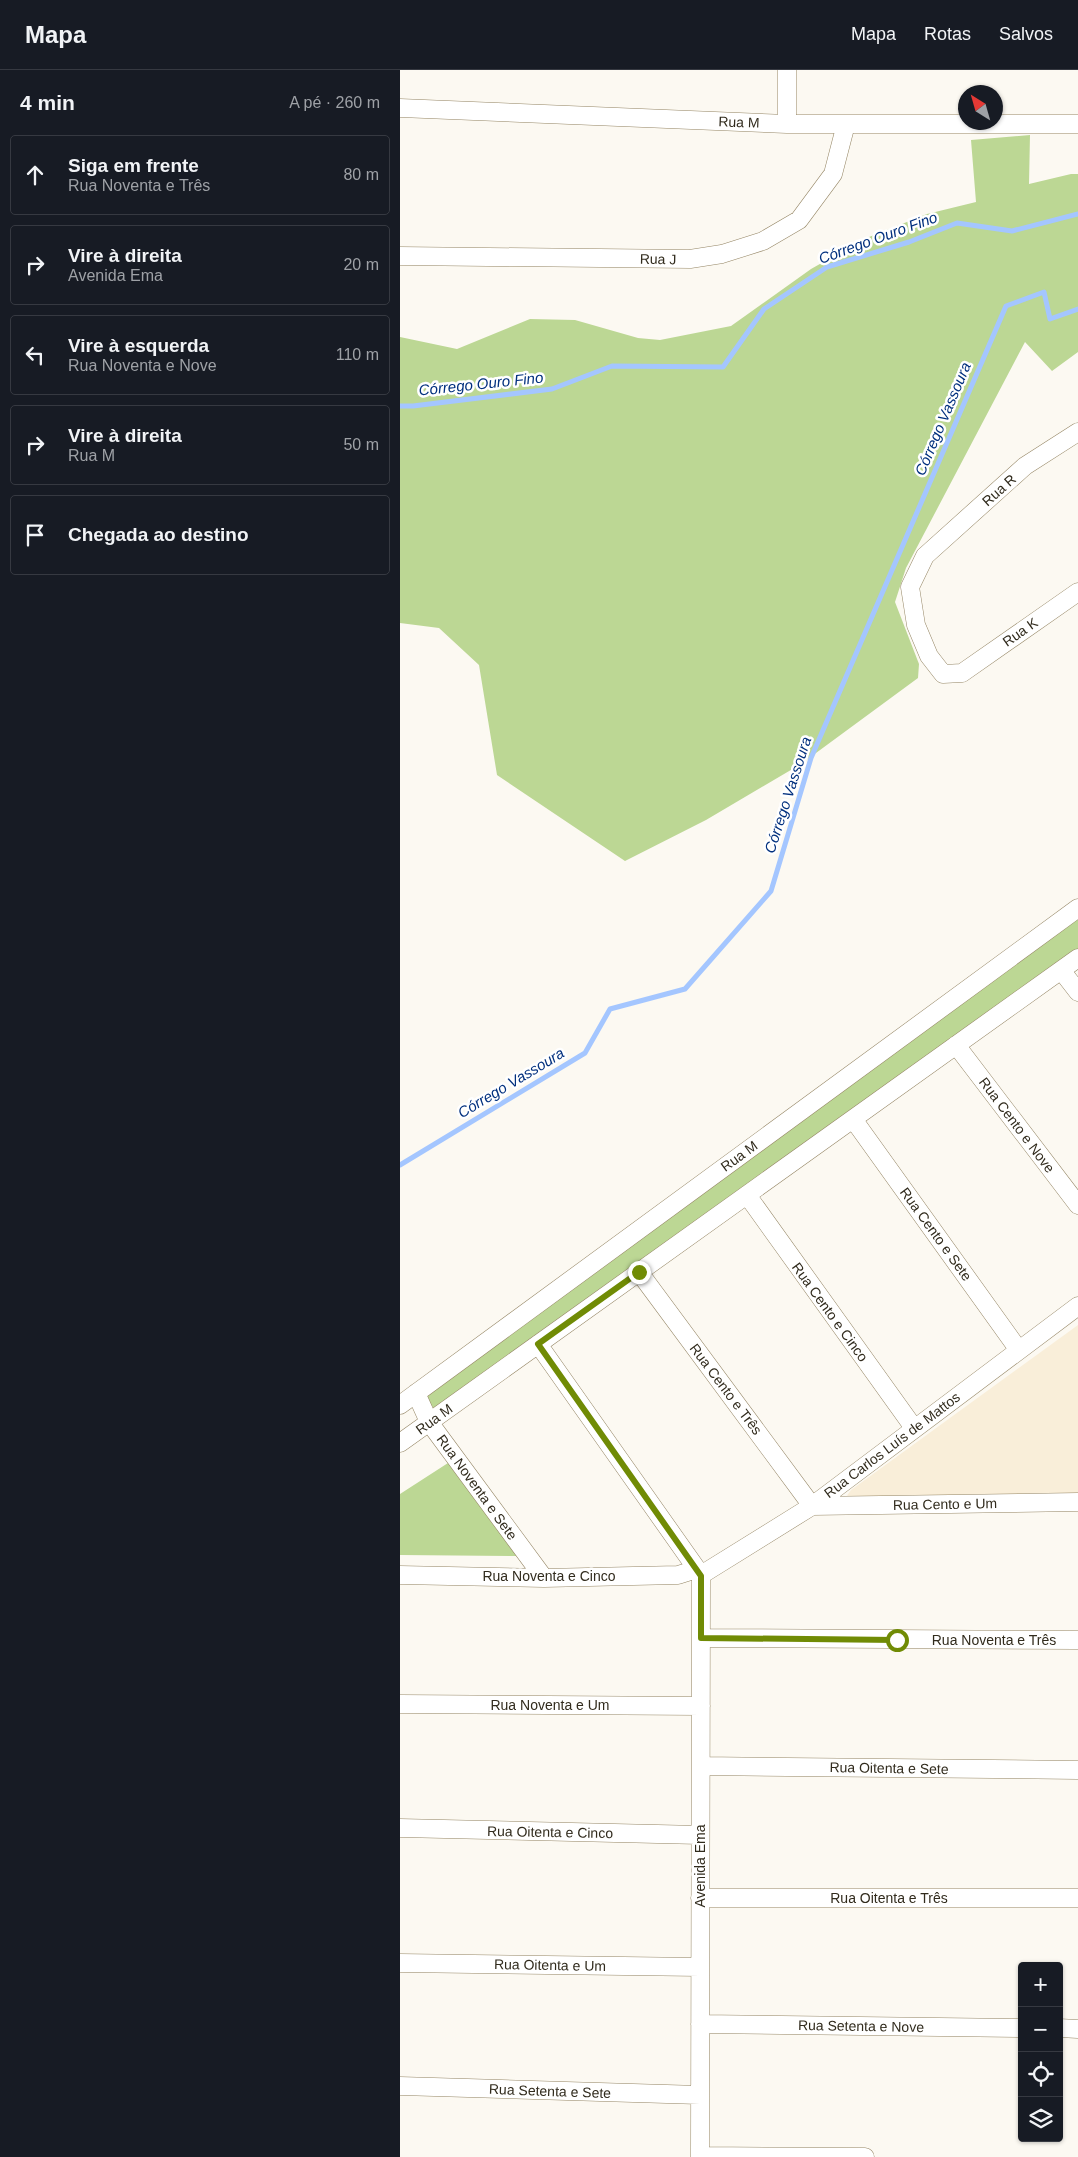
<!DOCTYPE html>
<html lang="pt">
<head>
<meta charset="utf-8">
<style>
	body { margin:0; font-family:Helvetica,sans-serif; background:#20242c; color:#f1f3f6 }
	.controls { position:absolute; right:15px; bottom:15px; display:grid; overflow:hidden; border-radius:5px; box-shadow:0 1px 4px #0004 }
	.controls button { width:45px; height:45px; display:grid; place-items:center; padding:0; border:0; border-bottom:1px solid #363941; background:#171b24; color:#f1f3f6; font:25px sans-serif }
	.compass { position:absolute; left:558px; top:15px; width:45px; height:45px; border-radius:50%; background:#171b24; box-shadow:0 1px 4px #0004; rotate:323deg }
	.stop { position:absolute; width:15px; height:15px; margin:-11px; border:4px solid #708b05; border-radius:50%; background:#fff }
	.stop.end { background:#708b05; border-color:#fff; box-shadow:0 1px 5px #0008 }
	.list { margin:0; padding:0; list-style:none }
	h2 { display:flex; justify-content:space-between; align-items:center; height:65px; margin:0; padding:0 20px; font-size:21px }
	h2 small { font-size:16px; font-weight:400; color:#9ea1a6 }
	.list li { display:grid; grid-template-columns:32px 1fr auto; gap:15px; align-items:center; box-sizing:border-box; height:80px; margin:0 10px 10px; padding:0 10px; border:1px solid #363941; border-radius:5px }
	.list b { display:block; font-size:19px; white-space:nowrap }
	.list p { margin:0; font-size:16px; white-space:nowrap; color:#9ea1a6 }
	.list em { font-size:16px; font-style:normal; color:#9ea1a6 }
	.icon { flex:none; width:28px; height:28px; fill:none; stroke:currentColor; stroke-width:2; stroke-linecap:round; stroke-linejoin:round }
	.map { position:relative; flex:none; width:678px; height:2087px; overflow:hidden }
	header { display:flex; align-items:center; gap:30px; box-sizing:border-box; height:70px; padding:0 25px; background:#171b24; border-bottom:1px solid #363941 }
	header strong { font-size:24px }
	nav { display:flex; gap:28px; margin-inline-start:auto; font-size:18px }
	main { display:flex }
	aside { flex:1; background:#171b24 }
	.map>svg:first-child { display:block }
	.education { fill:#f9eed9 }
	.green { fill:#bcd794 }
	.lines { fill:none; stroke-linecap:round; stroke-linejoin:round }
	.stream { stroke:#a4c6ff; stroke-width:5 }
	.minor-casing { stroke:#958665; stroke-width:19 }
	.minor { stroke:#fff; stroke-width:18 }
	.route { stroke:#708b05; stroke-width:6 }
	.labels { text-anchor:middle; stroke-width:5; stroke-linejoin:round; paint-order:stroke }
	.street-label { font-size:14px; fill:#312b1d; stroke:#fff }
	.water-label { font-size:15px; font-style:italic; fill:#02307e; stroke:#fff }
</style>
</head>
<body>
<header>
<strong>Mapa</strong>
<nav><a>Mapa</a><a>Rotas</a><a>Salvos</a></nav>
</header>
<main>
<aside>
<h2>4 min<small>A pé · 260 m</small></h2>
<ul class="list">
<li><svg class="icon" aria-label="ahead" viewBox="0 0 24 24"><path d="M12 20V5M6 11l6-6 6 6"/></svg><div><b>Siga em frente</b><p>Rua Noventa e Três</p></div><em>80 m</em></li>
<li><svg class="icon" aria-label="right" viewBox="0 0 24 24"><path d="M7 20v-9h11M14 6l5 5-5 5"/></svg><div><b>Vire à direita</b><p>Avenida Ema</p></div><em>20 m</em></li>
<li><svg class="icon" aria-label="left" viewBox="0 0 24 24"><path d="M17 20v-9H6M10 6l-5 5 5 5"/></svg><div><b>Vire à esquerda</b><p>Rua Noventa e Nove</p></div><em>110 m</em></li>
<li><svg class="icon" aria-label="right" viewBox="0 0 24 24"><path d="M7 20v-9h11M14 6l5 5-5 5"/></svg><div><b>Vire à direita</b><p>Rua M</p></div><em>50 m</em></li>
<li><svg class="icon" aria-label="arrive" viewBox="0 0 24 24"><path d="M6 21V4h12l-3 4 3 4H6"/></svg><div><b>Chegada ao destino</b></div></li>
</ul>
</aside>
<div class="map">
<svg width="678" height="2087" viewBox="0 0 678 2087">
	<rect width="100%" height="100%" fill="#fcf9f2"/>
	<path class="education" d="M678 1255V1423L446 1427 451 1420Z"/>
	<path class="green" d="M630 65 629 114 671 104H678V282L652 301 625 272 506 498 495 532 519 594 518 608 401 694 306 750 225 791 97 705 79 595 39 558 0 553V267L57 279 130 249 175 250 238 268 260 270 331 256 411 199 464 169 527 144 576 132 571 70Z
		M678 844V882L38 1344 24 1325Z
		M48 1393 117 1486 0 1485V1424Z"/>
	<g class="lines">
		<path class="stream" d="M0 336H13L152 319 212 296 323 297 364 239 427 197 509 172 557 153 612 161 678 144
			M0 1095 185 983 210 939 285 919 371 821 411 688 606 236 644 222 650 249 678 239"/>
		<g class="minor-casing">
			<path id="minor" d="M0 38 387 54H678
				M387 54V0
				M0 186 290 189 322 184 363 171 399 150 433 104 446 54
				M678 362 625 396 525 486 510 517 516 555 529 586 543 604 562 603 678 522
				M661 900 678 922
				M556 975 678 1135
				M453 1049 618 1279
				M347 1125 514 1358
				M239 1202 412 1436 678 1432
				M138 1274 301 1505
				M16 1323 29 1352 144 1508
				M0 1335 678 838
				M0 1373 678 888
				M0 1505 144 1508 278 1505 297 1499
				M301 1505 412 1436 678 1236
				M301 1568 678 1570
				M0 1634 301 1636
				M301 1696 678 1700
				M0 1758 300 1765
				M300 1828H678
				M0 1893 300 1897
				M300 1954 622 1958
				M659 1958 678 1959
				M0 2016 300 2025
				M300 2086 465 2087
				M300 2087 301 1505"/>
		</g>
		<use href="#minor" class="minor"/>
	</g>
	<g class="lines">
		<path class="route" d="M239 1202 138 1274 301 1506V1568L497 1570"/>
	</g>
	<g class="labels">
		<g class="street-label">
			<text transform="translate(339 52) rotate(2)" y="5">Rua M</text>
			<text transform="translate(258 189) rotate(1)" y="5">Rua J</text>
			<text transform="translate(599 420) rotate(-42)" y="5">Rua R</text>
			<text transform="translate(620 562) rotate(-35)" y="5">Rua K</text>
			<text transform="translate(617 1055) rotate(53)" y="5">Rua Cento e Nove</text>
			<text transform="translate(339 1086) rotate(-36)" y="5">Rua M</text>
			<text transform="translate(536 1164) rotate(54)" y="5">Rua Cento e Sete</text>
			<text transform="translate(430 1242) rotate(54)" y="5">Rua Cento e Cinco</text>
			<text transform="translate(326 1319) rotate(53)" y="5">Rua Cento e Três</text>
			<text transform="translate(34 1349) rotate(-36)" y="5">Rua M</text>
			<text transform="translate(492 1375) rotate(-37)" y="5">Rua Carlos Luís de Mattos</text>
			<text transform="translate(77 1417) rotate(54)" y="5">Rua Noventa e Sete</text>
			<text transform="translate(545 1434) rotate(-1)" y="5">Rua Cento e Um</text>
			<text x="149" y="1511">Rua Noventa e Cinco</text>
			<text x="594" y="1575">Rua Noventa e Três</text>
			<text x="150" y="1640">Rua Noventa e Um</text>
			<text transform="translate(489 1698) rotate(1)" y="5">Rua Oitenta e Sete</text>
			<text transform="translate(150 1762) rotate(1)" y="5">Rua Oitenta e Cinco</text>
			<text transform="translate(300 1796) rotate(-90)" y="5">Avenida Ema</text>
			<text x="489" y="1833">Rua Oitenta e Três</text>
			<text transform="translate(150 1895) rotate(1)" y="5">Rua Oitenta e Um</text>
			<text transform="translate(461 1956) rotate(1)" y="5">Rua Setenta e Nove</text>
			<text transform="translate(150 2021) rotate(2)" y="5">Rua Setenta e Sete</text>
		</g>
		<g class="water-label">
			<text transform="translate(478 168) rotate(-20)" y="5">Córrego Ouro Fino</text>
			<text transform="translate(81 314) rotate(-6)" y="5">Córrego Ouro Fino</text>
			<text transform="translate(543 349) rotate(-67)" y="5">Córrego Vassoura</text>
			<text transform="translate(388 725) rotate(-72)" y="5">Córrego Vassoura</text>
			<text transform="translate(111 1013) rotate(-31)" y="5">Córrego Vassoura</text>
		</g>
	</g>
</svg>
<div class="controls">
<button>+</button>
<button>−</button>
<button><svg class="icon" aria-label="locate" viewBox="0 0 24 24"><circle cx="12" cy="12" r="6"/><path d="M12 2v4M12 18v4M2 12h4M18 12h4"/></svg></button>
<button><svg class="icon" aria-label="layers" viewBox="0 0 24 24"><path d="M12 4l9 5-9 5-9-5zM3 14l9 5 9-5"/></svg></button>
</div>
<svg class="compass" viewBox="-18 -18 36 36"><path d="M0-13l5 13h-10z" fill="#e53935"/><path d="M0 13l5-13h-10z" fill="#9ea1a6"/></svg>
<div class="stop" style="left:497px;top:1570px"></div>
<div class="stop end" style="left:239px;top:1202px"></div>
</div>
</main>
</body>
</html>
